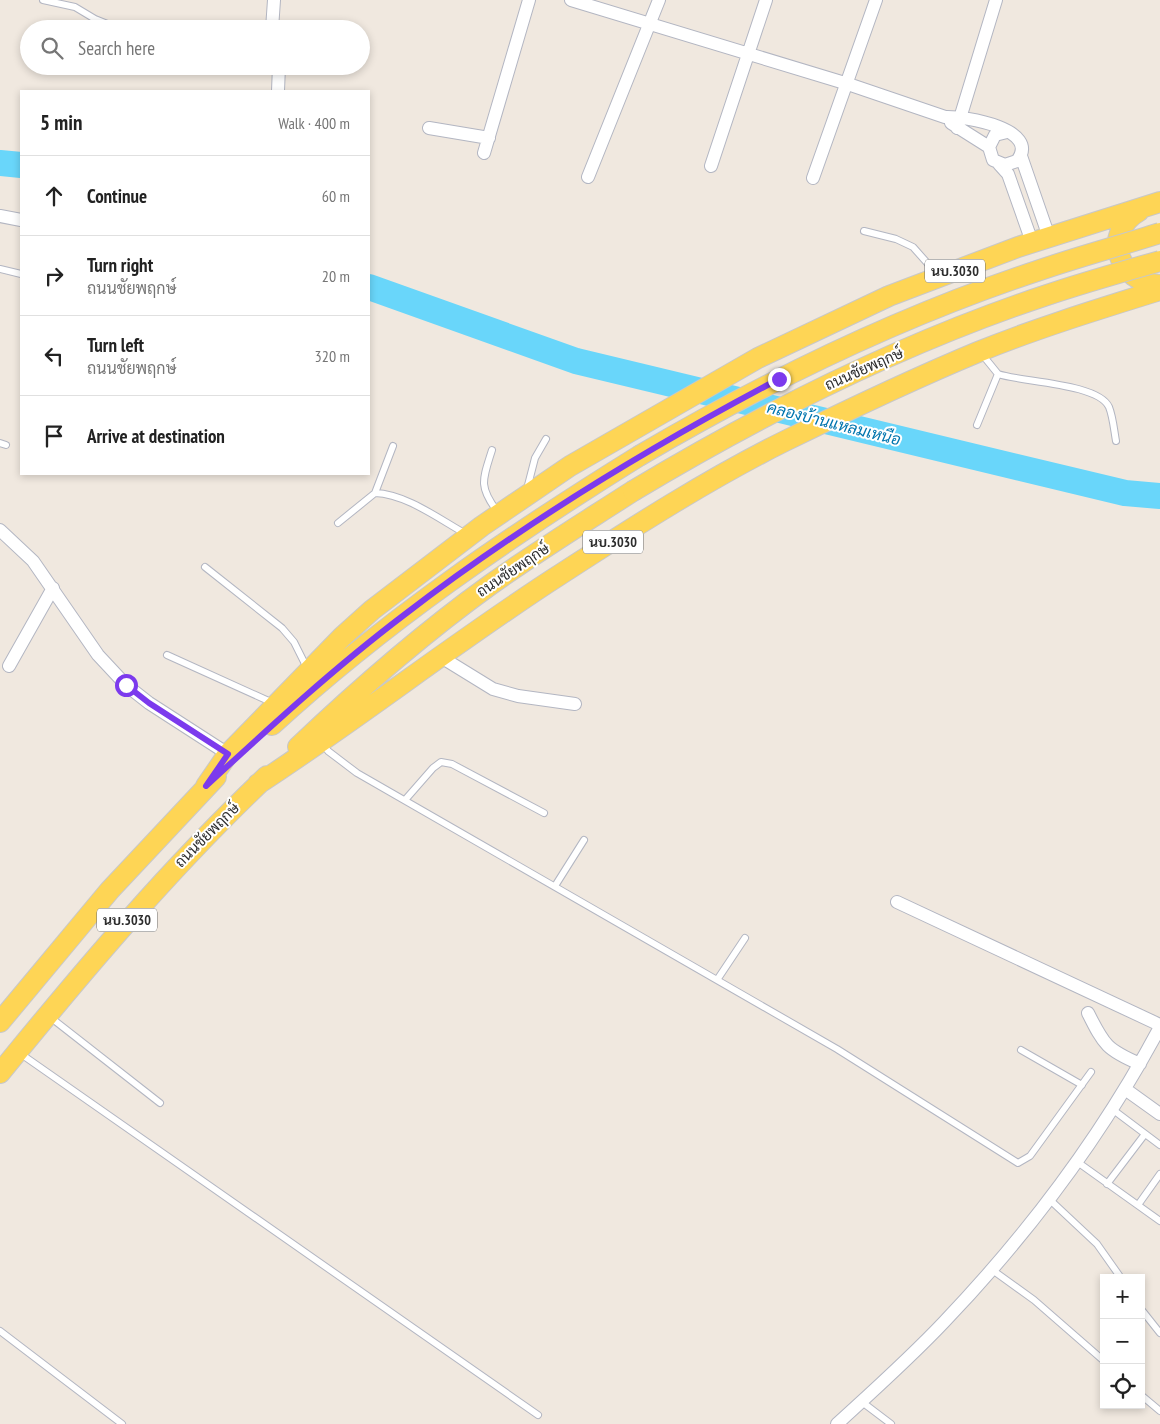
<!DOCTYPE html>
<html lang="en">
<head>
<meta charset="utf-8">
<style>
	body { margin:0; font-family:"PT Sans Narrow",Sarabun,sans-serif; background:#f2f2f2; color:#222 }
	.controls { position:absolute; right:15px; bottom:15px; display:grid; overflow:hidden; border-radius:0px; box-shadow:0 2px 8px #0003 }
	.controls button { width:45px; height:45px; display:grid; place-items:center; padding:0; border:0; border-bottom:1px solid #e0e0e0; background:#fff; color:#222; font:25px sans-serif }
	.stop { position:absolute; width:15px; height:15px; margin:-11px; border:4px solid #7c3aed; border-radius:50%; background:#fff }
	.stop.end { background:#7c3aed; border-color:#fff; box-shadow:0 1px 5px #0008 }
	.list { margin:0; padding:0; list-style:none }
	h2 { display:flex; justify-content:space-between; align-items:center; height:65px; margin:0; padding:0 20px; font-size:21px }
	h2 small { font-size:16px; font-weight:400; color:#767676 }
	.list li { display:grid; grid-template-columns:32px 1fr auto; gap:15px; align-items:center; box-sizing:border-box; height:80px; padding:0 20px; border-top:1px solid #e0e0e0 }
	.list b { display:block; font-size:19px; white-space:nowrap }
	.list p { margin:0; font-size:16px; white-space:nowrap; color:#767676 }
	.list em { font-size:16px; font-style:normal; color:#767676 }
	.icon { flex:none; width:28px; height:28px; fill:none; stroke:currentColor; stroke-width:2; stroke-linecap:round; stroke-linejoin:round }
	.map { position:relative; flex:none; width:1160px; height:1424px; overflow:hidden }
	.search { position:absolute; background:#fff; box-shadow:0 2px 8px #0003; left:20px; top:20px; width:350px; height:55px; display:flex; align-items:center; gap:12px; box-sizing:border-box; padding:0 18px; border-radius:28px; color:#767676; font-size:19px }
	.panel { position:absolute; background:#fff; box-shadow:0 2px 8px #0003; left:20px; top:90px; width:350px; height:385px; border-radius:0px }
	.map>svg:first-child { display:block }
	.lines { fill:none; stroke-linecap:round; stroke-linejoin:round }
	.river { stroke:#69d6fa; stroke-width:26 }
	.service-casing { stroke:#b3b6c2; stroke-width:8 }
	.minor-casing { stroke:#b3b6c2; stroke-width:14 }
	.primary-casing { stroke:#c8c8c8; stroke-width:22 }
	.service { stroke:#fff; stroke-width:6 }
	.minor { stroke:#fff; stroke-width:12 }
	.primary { stroke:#fed555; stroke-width:20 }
	.primary-bridge-casing { stroke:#c8c8c8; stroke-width:22; stroke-linecap:butt }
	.primary-bridge { stroke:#fed555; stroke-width:20 }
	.route { stroke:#7c3aed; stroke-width:6 }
	.labels { text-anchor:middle; stroke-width:4; stroke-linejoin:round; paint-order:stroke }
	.shield { fill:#fff; stroke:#6c6c6c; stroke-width:1 }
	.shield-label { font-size:14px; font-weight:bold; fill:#2d2d2d }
	.street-label { font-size:15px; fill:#2d2d2d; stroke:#fff }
	.water-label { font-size:16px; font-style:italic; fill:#0075ae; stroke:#fff }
</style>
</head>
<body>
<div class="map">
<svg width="1160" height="1424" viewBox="0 0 1160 1424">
	<rect width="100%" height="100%" fill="#f0e8df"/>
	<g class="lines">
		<path class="river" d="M0 163 21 165
			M369 287 576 361 1125 493 1160 496"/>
		<g class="service-casing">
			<path id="service" d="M43 0 75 7 95 19 120 29
				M864 231 896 239 913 247 937 274
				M0 269 21 274
				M981 353 998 374C1020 382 1098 383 1109 407 1113 417 1114 430 1116 441
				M977 425 998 374
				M0 443 6 445
				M492 450C483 479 478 486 497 511
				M527 489 535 458 546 439
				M375 493 393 446
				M338 523 375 493C406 494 439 519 466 534
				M205 567 282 628 294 642 307 668
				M167 655 273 703
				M323 744 328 751 357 773 837 1049 1018 1163 1030 1156 1091 1072
				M405 800 433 768 441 762 452 764 544 813
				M555 886 584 840
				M717 980 745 938
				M50 1017 160 1103
				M1021 1050 1082 1085
				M21 1054 538 1415
				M1112 1109 1160 1145
				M1076 1161 1160 1221
				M1107 1184 1145 1134
				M1049 1199 1097 1244 1121 1278
				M1138 1205 1160 1174
				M991 1269 1034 1300 1104 1361
				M1141 1309 1160 1333
				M0 1331 122 1424
				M1141 1395 1160 1411
				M862 1402 891 1424"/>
		</g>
		<g class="minor-casing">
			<path id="minor" d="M571 0 848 84 945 117C965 116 1042 129 1017 161L1005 165 993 160 989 147 995 135 1007 132
				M272 29 274 0
				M278 91 279 66
				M951 123 989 147
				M429 128 489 138
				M957 128 996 0
				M484 153 529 0
				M1021 156 1049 237
				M999 164 1008 174 1032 242
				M711 166 766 0
				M588 177 659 0
				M813 178 876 0
				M0 216 21 220
				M0 530 33 561 98 655 126 685 149 703 228 754
				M441 657 493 689 518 696 575 704
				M9 666 53 588
				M897 902 1160 1025
				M1088 1013C1104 1045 1107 1050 1140 1064
				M1125 1089 1160 1114
				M837 1424C873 1391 910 1358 944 1322 1028 1234 1103 1134 1160 1027"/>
		</g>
		<g class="primary-casing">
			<path id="primary" d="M1139 211C1101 233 1118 283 1160 285
				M272 725C384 622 510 536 639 456
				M298 747C358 690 422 634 490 585 536 552 585 522 633 491
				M258 784C361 717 458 640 561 574 632 528 710 478 785 441 848 410 913 379 978 352 1037 328 1099 309 1160 290
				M206 786 228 754 342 637 372 610 482 526 570 466 758 358 889 296 1018 247 1160 202
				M0 1022 110 890 216 777
				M0 1073C85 969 170 868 267 776"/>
		</g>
		<use href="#service" class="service"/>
		<use href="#minor" class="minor"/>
		<use href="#primary" class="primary"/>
		<g class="primary-bridge-casing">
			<path id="primary-bridge" d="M639 456C765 382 898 317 1037 271 1077 257 1119 246 1160 233
				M633 491C763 413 900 344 1044 296 1082 283 1121 272 1160 261"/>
		</g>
		<use href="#primary-bridge" class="primary-bridge"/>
	</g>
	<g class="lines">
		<path class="route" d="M126 685 149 703 228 754 206 786C270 727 334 668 404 615 521 525 648 448 779 379"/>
	</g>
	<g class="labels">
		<g class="shield">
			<rect x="925" y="259.5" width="60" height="23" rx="4"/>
			<rect x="583" y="530.5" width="60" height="23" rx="4"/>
			<rect x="97" y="908.5" width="60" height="23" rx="4"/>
		</g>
		<g class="shield-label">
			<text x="955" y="276">นบ.3030</text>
			<text x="613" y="547">นบ.3030</text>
			<text x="127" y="925">นบ.3030</text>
		</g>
		<g class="street-label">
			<text transform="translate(864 369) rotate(-24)" y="5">ถนนชัยพฤกษ์</text>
			<text transform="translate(513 570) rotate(-34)" y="5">ถนนชัยพฤกษ์</text>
			<text transform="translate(207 835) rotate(-45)" y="5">ถนนชัยพฤกษ์</text>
		</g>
		<g class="water-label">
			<text transform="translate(834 423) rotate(14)" y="6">คลองบ้านแหลมเหนือ</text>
		</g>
	</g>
</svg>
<div class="controls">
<button>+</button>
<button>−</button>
<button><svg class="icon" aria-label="locate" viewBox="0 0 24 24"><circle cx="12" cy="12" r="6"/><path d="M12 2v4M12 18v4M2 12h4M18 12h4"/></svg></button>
</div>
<div class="stop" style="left:126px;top:685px"></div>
<div class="stop end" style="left:779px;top:379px"></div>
<div class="search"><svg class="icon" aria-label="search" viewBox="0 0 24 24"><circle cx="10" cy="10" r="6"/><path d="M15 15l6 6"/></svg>Search here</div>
<section class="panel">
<h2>5 min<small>Walk · 400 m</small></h2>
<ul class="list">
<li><svg class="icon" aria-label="ahead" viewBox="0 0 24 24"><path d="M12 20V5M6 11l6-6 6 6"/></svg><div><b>Continue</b></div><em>60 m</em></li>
<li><svg class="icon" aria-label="right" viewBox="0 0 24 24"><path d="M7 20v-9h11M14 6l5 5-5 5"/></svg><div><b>Turn right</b><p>ถนนชัยพฤกษ์</p></div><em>20 m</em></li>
<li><svg class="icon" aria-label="left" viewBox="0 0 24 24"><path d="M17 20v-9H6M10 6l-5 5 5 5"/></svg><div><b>Turn left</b><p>ถนนชัยพฤกษ์</p></div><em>320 m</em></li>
<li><svg class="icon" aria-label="arrive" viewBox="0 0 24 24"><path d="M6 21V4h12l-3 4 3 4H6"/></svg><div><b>Arrive at destination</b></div></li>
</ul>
</section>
</div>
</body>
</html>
